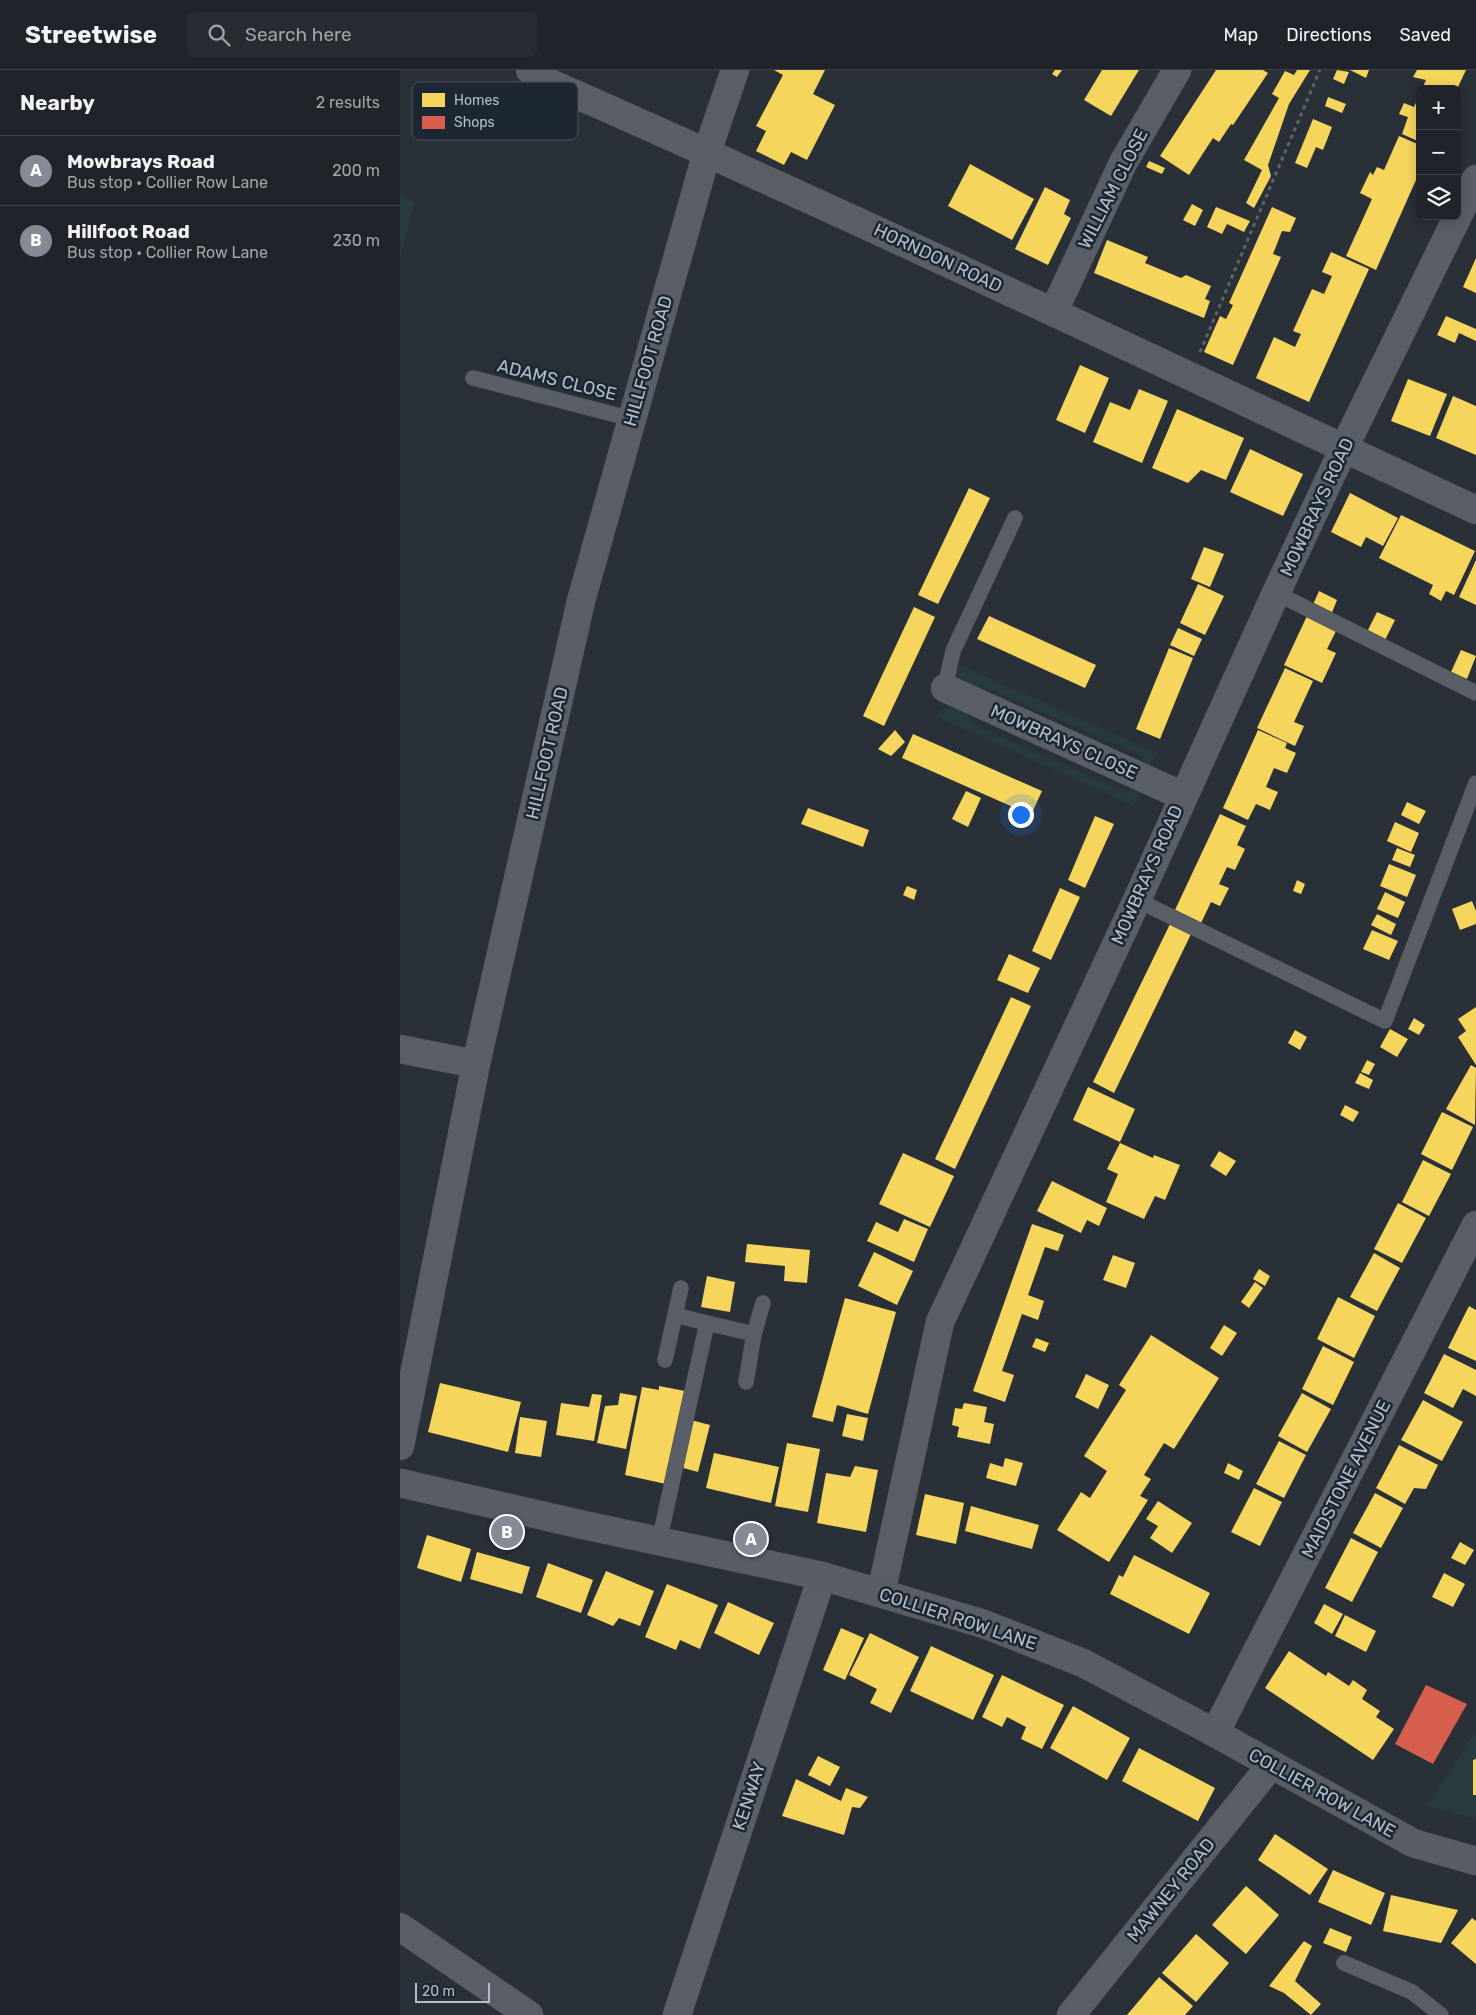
<!DOCTYPE html>
<html lang="en">
<head>
<meta charset="utf-8">
<style>
	body { margin:0; font-family:Rubik,sans-serif; background:#282c32; color:#f1f3f6 }
	.controls { position:absolute; right:15px; top:15px; display:grid; overflow:hidden; border-radius:8px; box-shadow:0 2px 12px #0003 }
	.controls button { width:45px; height:45px; display:grid; place-items:center; padding:0; border:0; border-bottom:1px solid #3d4147; background:#20242a; color:#f1f3f6; font:25px sans-serif }
	.scale { position:absolute; left:15px; bottom:12px; width:75px; box-sizing:border-box; padding-left:5px; border:2px solid #b4bcc9; border-top:0; font-size:14px; line-height:18px; white-space:nowrap; color:#b4bcc9; -webkit-text-stroke:4px #1d2633; paint-order:stroke }
	.you { position:absolute; left:620px; top:744px; width:18px; height:18px; margin:-12px; border:4px solid #fff; border-radius:50%; background:#1a73e8; box-shadow:0 0 0 8px #1a73e833 }
	.badge { display:grid; place-items:center; width:32px; height:32px; border-radius:50%; background:#848b96; color:#fff; font-size:16px; font-weight:700 }
	.pin { position:absolute; translate:-50% -50%; border:2px solid #fff; box-shadow:0 1px 5px #0006 }
	.list { margin:0; padding:0; list-style:none }
	h2 { display:flex; justify-content:space-between; align-items:center; height:65px; margin:0; padding:0 20px; font-size:21px }
	h2 small { font-size:16px; font-weight:400; color:#a2a4a8 }
	.list li { display:grid; grid-template-columns:32px 1fr auto; gap:15px; align-items:center; box-sizing:border-box; height:70px; padding:0 20px; border-top:1px solid #3d4147 }
	.list b { display:block; font-size:19px; white-space:nowrap }
	.list p { margin:0; font-size:16px; white-space:nowrap; color:#a2a4a8 }
	.list em { font-size:16px; font-style:normal; color:#a2a4a8 }
	.icon { flex:none; width:28px; height:28px; fill:none; stroke:currentColor; stroke-width:2; stroke-linecap:round; stroke-linejoin:round }
	.map { position:relative; flex:none; width:1076px; height:1945px; overflow:hidden }
	header { display:flex; align-items:center; gap:30px; box-sizing:border-box; height:70px; padding:0 25px; background:#20242a; border-bottom:1px solid #3d4147 }
	header strong { font-size:24px }
	nav { display:flex; gap:28px; margin-inline-start:auto; font-size:18px }
	.search { width:350px; height:45px; background:#282c32; display:flex; align-items:center; gap:12px; box-sizing:border-box; padding:0 18px; border-radius:8px; color:#a2a4a8; font-size:19px }
	main { display:flex }
	aside { flex:1; background:#20242a }
	.map>svg:first-child { display:block }
	.green { fill:#273a3e }
	.homes { fill:#f6d55c }
	.shops { fill:#d6604d }
	.lines { fill:none; stroke-linecap:round; stroke-linejoin:round }
	.service-casing { stroke:#484c53; stroke-width:16 }
	.minor-casing { stroke:#484c53; stroke-width:29 }
	.secondary-casing { stroke:#484c53; stroke-width:29 }
	.path { stroke:#5d636a; stroke-width:3; stroke-dasharray:4 4; stroke-linecap:butt }
	.service { stroke:#5a5e66; stroke-width:15 }
	.minor { stroke:#5a5e66; stroke-width:28 }
	.secondary { stroke:#595d64; stroke-width:28 }
	.labels { text-anchor:middle; stroke-width:5; stroke-linejoin:round; paint-order:stroke }
	.street-label { font-size:18px; fill:#b4bcc9; stroke:#1d2633 }
	.key { fill:#1d2633; stroke:#4a5360; stroke-width:1 }
	.key-label { font-size:14px; fill:#b4bcc9 }
</style>
</head>
<body>
<header>
<strong>Streetwise</strong>
<div class="search"><svg class="icon" aria-label="search" viewBox="0 0 24 24"><circle cx="10" cy="10" r="6"/><path d="M15 15l6 6"/></svg>Search here</div>
<nav><a>Map</a><a>Directions</a><a>Saved</a></nav>
</header>
<main>
<aside>
<h2>Nearby<small>2 results</small></h2>
<ul class="list">
<li><span class="badge">A</span><div><b>Mowbrays Road</b><p>Bus stop · Collier Row Lane</p></div><em>200 m</em></li>
<li><span class="badge">B</span><div><b>Hillfoot Road</b><p>Bus stop · Collier Row Lane</p></div><em>230 m</em></li>
</ul>
</aside>
<div class="map">
<svg width="1076" height="1945" viewBox="0 0 1076 1945">
	<rect width="100%" height="100%" fill="#2a3038"/>
	<path class="green" d="M0 122 15 133 0 188Z
		M560 595 757 683 748 701 742 686 587 618 575 625C562 616 553 611 560 595Z
		M552 634 564 638 575 655 727 723 738 718 742 720 734 736 536 646 542 640Z
		M1076 1660V1749L1027 1736Z"/>
	<path class="homes" d="M374 0H425L413 24 435 35 407 90 391 82 384 95 356 81 366 61 356 56 383 5Z
		M655 0H662L657 7 652 4Z
		M702 0H739L711 46 684 30Z
		M816 0H863L868 3 833 55 831 54 819 72 813 68 789 105 760 86Z
		M897 0H910L889 34 868 95 871 106 854 138 846 133 862 100 844 90 879 28 872 24 885 1 894 5Z
		M937 0 949 2 944 14 933 9Z
		M950 0H969L966 8Z
		M1017 0H1066L1057 19H1022L1026 10 1013 7Z
		M1020 24V72L1002 64 1008 47 999 44 1004 33 1014 37Z
		M928 27 946 34 942 43 925 36Z
		M913 49 932 57 923 80 916 77 907 98 895 93Z
		M999 66 1020 75V101L976 200 946 186 972 129 960 123 970 102 973 105 977 97 984 100Z
		M749 91 765 98 762 104 746 97Z
		M570 94 634 129 612 170 548 136Z
		M645 117 670 130 664 144 671 148 648 195 615 179Z
		M792 134 803 140 795 156 783 150Z
		M816 137 850 151 844 162 827 154 822 164 807 157Z
		M872 137 896 148 890 162 882 161 873 184 881 187 833 295 804 282 820 246 826 249 833 235 829 233Z
		M707 170 748 187 745 193 781 208 786 205 811 216 805 229 810 231 804 248 694 203Z
		M931 182 969 199 909 332 856 308 874 267 895 277 901 264 893 261 912 219 924 224 932 206 922 202Z
		M1076 188V223L1063 217Z
		M1046 246 1076 259V271L1059 263 1055 273 1037 265Z
		M680 295 709 308 685 363 656 350Z
		M1008 309 1047 324 1030 366 991 351Z
		M739 319 768 331 742 393 693 372 710 332 730 340Z
		M1053 326 1076 336V385L1036 368Z
		M777 339 844 368 826 410 801 400 788 413 752 398Z
		M850 379 903 404 883 446 830 422Z
		M569 418 590 428 538 534 518 525Z
		M950 423 998 448 983 476 966 467 961 477 931 462Z
		M1001 445 1075 481 1054 525 1046 521 1041 531 1029 524 1033 515 979 488Z
		M804 477 824 484 810 517 791 509Z
		M1076 490V535L1059 527Z
		M798 514 824 526 805 565 780 553Z
		M919 521 937 530 931 545 912 537Z
		M514 537 535 547 484 656 463 646Z
		M977 542 995 550 984 572 966 564Z
		M589 546 696 595 685 618 577 569Z
		M907 546 937 559 927 579 936 583 922 613 884 595Z
		M778 558 802 569 794 586 770 575Z
		M769 578 793 588 760 669 736 659Z
		M1061 580 1076 586 1067 609 1051 602Z
		M885 598 913 611 894 652 904 656 895 676 857 658Z
		M495 660 505 672 491 686 478 679Z
		M858 660 887 673 885 678 896 683 887 703 874 698 866 717 878 722 870 740 856 734 848 750 823 738Z
		M513 664 642 721 631 745 502 688Z
		M566 721 581 728 568 757 552 749Z
		M1007 732 1026 741 1019 754 1001 745Z
		M408 738 469 760 463 777 401 754Z
		M820 744 846 756 837 775 845 779 835 800 827 797 819 814 829 818 820 836 811 832 801 853 775 840Z
		M695 746 714 754 685 818 668 810Z
		M995 752 1019 763 1011 782 987 771Z
		M997 778 1015 785 1010 797 992 790Z
		M989 794 1016 805 1007 827 980 816Z
		M897 810 905 814 901 824 893 821Z
		M507 816 517 820 514 830 503 825Z
		M660 818 680 827 651 890 632 881Z
		M985 822 1005 832 998 848 977 839Z
		M1072 831 1076 841V854L1060 860 1052 839Z
		M977 844 996 854 991 865 971 855Z
		M771 852 792 862 714 1023 693 1012Z
		M972 860 998 871 989 890 963 879Z
		M609 884 640 898 628 923 597 910Z
		M611 927 631 936 555 1099 535 1089Z
		M1076 937V995L1058 967 1066 961 1058 949Z
		M1014 948 1025 955 1019 965 1008 959Z
		M990 959 1008 969 997 987 980 977Z
		M895 960 907 967 900 980 888 973Z
		M967 990 975 994 969 1005 961 1002Z
		M1071 995 1076 998 1075 1055 1046 1039Z
		M960 1003 973 1010 969 1019 955 1013Z
		M688 1017 735 1039 720 1072 673 1050Z
		M945 1035 959 1042 953 1052 940 1045Z
		M1042 1042 1073 1057 1052 1100 1021 1084Z
		M720 1073 753 1088 754 1085 780 1095 765 1130 755 1126 744 1149 706 1132 718 1104 707 1099Z
		M819 1081 836 1091 826 1106 810 1096Z
		M503 1083 554 1106 530 1157 479 1134Z
		M1023 1090 1051 1104 1029 1146 1002 1132Z
		M652 1111 707 1138 699 1156 687 1150 681 1163 637 1141Z
		M998 1133 1026 1148 1002 1193 974 1179Z
		M504 1149 528 1159 514 1192 467 1171 476 1152 498 1162Z
		M632 1154 664 1165 658 1181 645 1177 628 1225 644 1231 638 1250 622 1244 602 1301 614 1305 605 1332 573 1321Z
		M347 1174 410 1180 407 1213 384 1211 385 1196 345 1192Z
		M474 1182 513 1201 497 1235 458 1216Z
		M974 1183 1000 1198 977 1241 950 1227Z
		M713 1185 735 1193 726 1218 703 1210Z
		M859 1199 870 1206 865 1216 853 1209Z
		M307 1206 335 1212 330 1242 301 1237Z
		M855 1212 863 1218 849 1238 841 1232Z
		M938 1227 975 1246 954 1288 917 1269Z
		M445 1228 496 1242 468 1344 437 1335 433 1352 412 1347Z
		M1069 1236 1076 1240V1291L1048 1278Z
		M824 1255 837 1263 822 1286 810 1278Z
		M751 1265 819 1308 774 1379 764 1373 744 1405 751 1409 740 1426 748 1430 709 1492 657 1460 681 1422 690 1428 707 1401 684 1386 726 1320 719 1315Z
		M636 1268 649 1273 645 1282 632 1277Z
		M923 1276 954 1292 933 1335 902 1319Z
		M1044 1284 1076 1300V1326L1063 1319 1053 1338 1024 1323Z
		M686 1304 709 1315 698 1339 675 1327Z
		M40 1313 121 1332 108 1382 28 1362Z
		M259 1316 285 1321 266 1414 225 1405 242 1317 259 1320Z
		M220 1323 237 1326 226 1379 197 1373 205 1336 218 1335Z
		M902 1323 931 1339 907 1382 878 1366Z
		M192 1324 202 1325 194 1371 156 1365 161 1333 189 1337Z
		M1023 1330 1063 1352 1042 1391 1001 1370Z
		M564 1333 587 1337 584 1352 594 1354 590 1374 557 1367 559 1357 552 1355 555 1338 562 1339Z
		M447 1344 468 1348 463 1371 442 1366Z
		M120 1347 147 1351 141 1387 115 1383Z
		M291 1350 310 1355 298 1402 280 1397Z
		M879 1371 906 1385 884 1428 856 1414Z
		M387 1373 420 1379 408 1442 375 1436Z
		M999 1375 1038 1395 1026 1419 1014 1418 1005 1434 976 1418Z
		M314 1383 379 1397 371 1433 306 1418Z
		M605 1388 623 1393 616 1416 586 1408 590 1393 603 1397Z
		M828 1393 843 1401 839 1410 824 1403Z
		M455 1396 478 1400 466 1462 417 1453 426 1403 450 1407Z
		M854 1418 882 1432 860 1476 831 1462Z
		M975 1423 1003 1438 981 1478 953 1463Z
		M525 1424 564 1433 556 1474 516 1465Z
		M758 1431 792 1453 772 1483 750 1468 758 1456 746 1449Z
		M571 1436 639 1455 632 1479 565 1461Z
		M27 1465 71 1479 61 1512 17 1498Z
		M951 1468 978 1482 952 1532 925 1518Z
		M1060 1472 1074 1480 1065 1495 1051 1488Z
		M77 1482 130 1497 122 1524 70 1509Z
		M734 1485 810 1523 789 1564 710 1524 719 1505 723 1507Z
		M148 1493 193 1510 181 1543 136 1527Z
		M206 1501 254 1521 240 1556 219 1548 213 1556 187 1545Z
		M1044 1503 1065 1514 1053 1537 1032 1527Z
		M267 1514 318 1535 300 1579 280 1570 276 1580 245 1567Z
		M328 1532 374 1553 359 1585 314 1563Z
		M924 1534 943 1544 932 1564 914 1553Z
		M945 1545 976 1561 966 1582 935 1566Z
		M441 1558 464 1568 445 1610 423 1600Z
		M470 1563 519 1587 491 1643 470 1633 477 1619 449 1605Z
		M531 1576 594 1605 573 1650 510 1621Z
		M889 1581 926 1606 928 1602 949 1616 953 1610 967 1620 962 1629 980 1641 976 1647 994 1659 973 1690 865 1618Z
		M602 1605 664 1635 642 1679 621 1669 626 1657 607 1647 602 1657 582 1647Z
		M673 1636 730 1668 707 1710 650 1678Z
		M739 1678 815 1718 798 1751 722 1711Z
		M418 1686 440 1697 430 1716 408 1705Z
		M1076 1689V1725H1073V1690Z
		M396 1709 441 1731 446 1718 468 1727 460 1738 452 1737 444 1765 382 1746Z
		M875 1764 928 1799 910 1825 858 1790Z
		M933 1800 985 1823 971 1855 918 1832Z
		M846 1816 879 1845 846 1884 812 1855Z
		M991 1825 1058 1840 1041 1873 983 1861Z
		M1072 1848 1076 1851V1894L1051 1873Z
		M930 1858 952 1867 946 1882 923 1873Z
		M796 1864 829 1893 796 1932 762 1903Z
		M904 1871 912 1876 895 1911 921 1934 911 1945 884 1923 869 1916Z
		M759 1907 793 1936 785 1945H727Z"/>
	<path class="shops" d="M1026 1615 1067 1634 1033 1694 995 1674Z"/>
	<g class="lines">
		<g class="service-casing">
			<path id="service" d="M73 308 232 349
				M876 523 1076 623
				M545 618 553 581 615 448
				M737 830 985 951 1076 713
				M275 1245 281 1218
				M354 1264 363 1233
				M265 1290 275 1245 307 1253
				M259 1472 307 1253 354 1264 346 1312
				M944 1893 1012 1922 1041 1945"/>
		</g>
		<g class="minor-casing">
			<path id="minor" d="M130 0 141 9C455 147 765 295 1076 440
				M654 241 723 93 777 0
				M545 618 783 726
				M0 979 76 994
				M0 1376 76 994 181 531 307 82 335 0
				M481 1523 540 1252 737 830 876 523 944 378 1076 109
				M815 1663 1076 1155
				M0 1857 129 1945
				M277 1945 422 1506
				M671 1945 871 1695"/>
		</g>
		<g class="secondary-casing">
			<path id="secondary" d="M0 1413 179 1454 422 1506 584 1554 683 1593 815 1663 1013 1773 1076 1791"/>
		</g>
		<path class="path" d="M800 282 920 0"/>
		<use href="#service" class="service"/>
		<use href="#minor" class="minor"/>
		<use href="#secondary" class="secondary"/>
	</g>
	<g class="labels">
		<g class="street-label">
			<text transform="translate(713 119) rotate(-63)" y="6">WILLIAM CLOSE</text>
			<text transform="translate(538 188) rotate(25)" y="6">HORNDON ROAD</text>
			<text transform="translate(248 291) rotate(-74)" y="6">HILLFOOT ROAD</text>
			<text transform="translate(157 310) rotate(14)" y="6">ADAMS CLOSE</text>
			<text transform="translate(917 437) rotate(-65)" y="6">MOWBRAYS ROAD</text>
			<text transform="translate(664 672) rotate(24)" y="6">MOWBRAYS CLOSE</text>
			<text transform="translate(147 683) rotate(-77)" y="6">HILLFOOT ROAD</text>
			<text transform="translate(747 805) rotate(-66)" y="6">MOWBRAYS ROAD</text>
			<text transform="translate(946 1409) rotate(-63)" y="6">MAIDSTONE AVENUE</text>
			<text transform="translate(558 1549) rotate(18)" y="6">COLLIER ROW LANE</text>
			<text transform="translate(922 1723) rotate(29)" y="6">COLLIER ROW LANE</text>
			<text transform="translate(349 1726) rotate(-72)" y="6">KENWAY</text>
			<text transform="translate(771 1820) rotate(-51)" y="6">MAWNEY ROAD</text>
		</g>
	</g>
	<rect x="12" y="12" width="166" height="58" rx="8" class="key"/>
	<rect x="22" y="23" width="23" height="14" fill="#f6d55c"/>
	<rect x="22" y="46" width="23" height="13" fill="#d6604d"/>
	<g class="key-label">
		<text x="54" y="35">Homes</text>
		<text x="54" y="57">Shops</text>
	</g>
</svg>
<div class="controls">
<button>+</button>
<button>−</button>
<button><svg class="icon" aria-label="layers" viewBox="0 0 24 24"><path d="M12 4l9 5-9 5-9-5zM3 14l9 5 9-5"/></svg></button>
</div>
<div class="scale">20 m</div>
<div class="you"></div>
<div class="pin badge" style="left:351px;top:1469px">A</div>
<div class="pin badge" style="left:107px;top:1462px">B</div>
</div>
</main>
</body>
</html>
